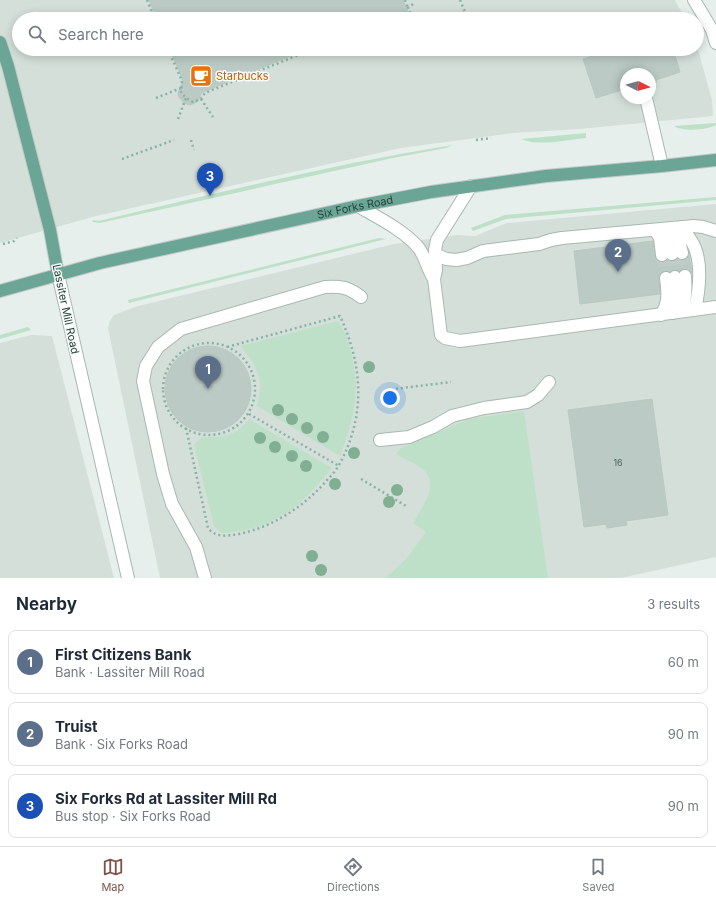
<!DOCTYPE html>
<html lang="en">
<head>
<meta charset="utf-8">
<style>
	body { margin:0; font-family:Inter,sans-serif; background:#f6f6f7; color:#1f2937 }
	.compass { position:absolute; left:620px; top:68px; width:36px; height:36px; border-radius:50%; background:#fff; box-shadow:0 2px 10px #0003; rotate:95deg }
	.you { position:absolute; left:390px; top:398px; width:14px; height:14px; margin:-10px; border:3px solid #fff; border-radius:50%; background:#1a73e8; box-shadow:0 0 0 6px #1a73e833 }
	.badge { display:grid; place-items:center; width:26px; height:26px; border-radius:50%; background:#7f5249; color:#fff; font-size:13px; font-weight:700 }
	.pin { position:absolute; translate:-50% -33px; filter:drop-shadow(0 1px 2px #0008) }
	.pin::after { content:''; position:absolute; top:21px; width:14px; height:12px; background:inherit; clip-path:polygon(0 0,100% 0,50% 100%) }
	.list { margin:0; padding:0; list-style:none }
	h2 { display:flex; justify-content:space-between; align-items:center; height:52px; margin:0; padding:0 16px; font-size:17px }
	h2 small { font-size:13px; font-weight:400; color:#747a83 }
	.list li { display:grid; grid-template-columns:26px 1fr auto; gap:12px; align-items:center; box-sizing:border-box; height:64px; margin:0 8px 8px; padding:0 8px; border:1px solid #e0e1e3; border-radius:8px }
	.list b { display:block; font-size:15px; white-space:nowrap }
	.list p { margin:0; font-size:13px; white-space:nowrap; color:#747a83 }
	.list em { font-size:13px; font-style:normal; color:#747a83 }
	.icon { flex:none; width:22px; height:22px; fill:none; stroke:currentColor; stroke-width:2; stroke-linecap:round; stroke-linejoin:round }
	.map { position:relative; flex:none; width:716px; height:578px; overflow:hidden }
	.search { position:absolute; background:#fff; box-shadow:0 2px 10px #0003; left:12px; right:12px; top:12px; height:44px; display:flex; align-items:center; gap:10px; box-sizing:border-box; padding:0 14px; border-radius:22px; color:#747a83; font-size:15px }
	.sheet { height:268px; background:#fff }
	nav { display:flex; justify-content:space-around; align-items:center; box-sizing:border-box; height:56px; border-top:1px solid #e0e1e3; background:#fff; font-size:11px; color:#747a83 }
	nav a { display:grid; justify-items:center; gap:2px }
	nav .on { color:#7f5249 }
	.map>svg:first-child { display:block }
	.built { fill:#d4dfda; fill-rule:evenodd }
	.green { fill:#bfe0c8 }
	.building { fill:#bbcac4; stroke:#b8c9c2 }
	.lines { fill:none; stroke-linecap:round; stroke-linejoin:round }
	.minor-tunnel { stroke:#bfccc8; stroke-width:12; stroke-dasharray:12 6; stroke-linecap:butt }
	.minor-casing { stroke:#a8b8b2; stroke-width:14 }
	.major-casing { stroke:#c2cac8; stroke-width:14 }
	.path { stroke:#86b3a5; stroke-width:2.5; stroke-dasharray:2 3; stroke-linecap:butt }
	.minor { stroke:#fff; stroke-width:12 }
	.major { stroke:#6aa596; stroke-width:12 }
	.tree { fill:#80af93 }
	.labels { text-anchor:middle; stroke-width:3; stroke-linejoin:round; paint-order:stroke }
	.number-label { font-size:9px; fill:#4a645c }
	.food-label { font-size:11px; fill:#c56008; stroke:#f7fbf9; text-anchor:start }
	.street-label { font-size:11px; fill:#24423a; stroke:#f7fbf9 }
</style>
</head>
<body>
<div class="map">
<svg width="716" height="578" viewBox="0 0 716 578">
	<rect width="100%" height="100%" fill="#e6efeb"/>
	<path class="built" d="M0 0H675L685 19H19V49H697V46L712 100 713 116 579 129 513 133 401 148 96 216 0 243ZM626 74H650V98H626Z
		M716 204V557L621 578H160L108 328 110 321 114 315 138 306 394 244 457 235 475 236 507 223Z
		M31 335 52 336 114 578H0V343Z"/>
	<path class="green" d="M716 123V125C707 130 683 132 674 126Z
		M586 133V138C565 140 540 147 521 139Z
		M453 145 446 148 393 158 100 223 92 222 93 220 99 221C217 193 334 164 453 145Z
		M716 197V200L506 219 473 231 471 228 505 215Z
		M379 238 386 239 129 303 128 300Z
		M338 321C345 330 348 340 351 351 361 390 354 420 340 456L257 406C258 400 260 394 260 388 261 372 250 357 240 346Z
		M28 327 31 330 0 339V335Z
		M524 411 548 578H386L406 559 426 532 413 523C422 507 442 483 421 468 413 462 404 459 396 454L401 448 469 419Z
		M249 419 332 468C321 481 310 495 296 506 276 522 247 533 221 533L214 526 194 445 202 437C223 437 235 437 249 419Z"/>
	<path class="building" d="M149 0H403L411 19H157Z
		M170 49H307L201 93 200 98 197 102 190 105 184 103 179 97 178 93 183 81Z
		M615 49H673L680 72 656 80 657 82 650 84V74H626V91L625 89 596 98 583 59Z
		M653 241 655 256 659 262H663L668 260 673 261 678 259 683 260 687 258 689 255 692 273 689 269H685L679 271 674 270 670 272 665 271 662 272 659 275V279L660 294 580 304 574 251Z
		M165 389a43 43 0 1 1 86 0a43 43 0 1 1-86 0Z
		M652 399 668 515 626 521 627 525 607 528 606 524 584 527 568 410Z"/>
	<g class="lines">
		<path class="minor-tunnel" d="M682 253 685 276
			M672 254 675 277
			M662 255 666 278"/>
		<g class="minor-casing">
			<path id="minor" d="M694 0 712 30 716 43
				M646 98 662 166
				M471 186 437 240 435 250 436 270 434 279 441 335 445 338 460 341 716 307
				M358 206C377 217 403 230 417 246 425 254 427 269 434 279
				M681 227C686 233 692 240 695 248 702 266 699 291 695 310
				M671 228 680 245 682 253
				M662 229 669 242 672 254
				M655 230 660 238 662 255
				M435 254 446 259 456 260 467 258 483 251 539 244 551 240 562 238 694 226 703 227 716 231
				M58 274 128 578
				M682 311C686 299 686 289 685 276
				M673 313 678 296 675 277
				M661 315C669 303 668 291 666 278
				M380 440 409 437 433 427 452 416 484 408 527 402 538 395 549 382
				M205 578 196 547 172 504 163 474 143 381 146 366 158 347 181 329 325 287C341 286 348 287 361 297"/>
		</g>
		<g class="major-casing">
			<g id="major">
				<path d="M0 42 8 66 50 230 58 274"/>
				<path id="s1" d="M0 291 100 263 358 206 431 192 546 176 662 166 716 160"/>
			</g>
		</g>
		<path class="path" d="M147 0 155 19
			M405 0 408 8
			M460 0 465 12
			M413 4 408 8 413 19
			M168 49 182 81 181 92 186 98 193 102 201 99 205 93 313 49
			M156 98 181 88
			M201 99 213 117
			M178 119 186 98
			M191 140 194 150
			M476 140 491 138
			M122 159 174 140
			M3 244 14 241 17 238
			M163 389a46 46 0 1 1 92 0a46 46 0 1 1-92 0Z
			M386 390 451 382
			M249 414 339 466
			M186 428 208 528C216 538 227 536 239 534 273 527 305 506 328 479 332 475 336 470 339 465 366 416 363 366 340 316L227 347
			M361 479 406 506"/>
		<use href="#minor" class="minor"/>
		<use href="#major" class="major"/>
	</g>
	<g class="tree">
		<circle cx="369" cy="367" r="6"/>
		<circle cx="278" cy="410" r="6"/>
		<circle cx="292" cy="419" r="6"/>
		<circle cx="307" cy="428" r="6"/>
		<circle cx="323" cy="437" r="6"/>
		<circle cx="260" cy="438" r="6"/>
		<circle cx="275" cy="447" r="6"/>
		<circle cx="354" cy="453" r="6"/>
		<circle cx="292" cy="456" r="6"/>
		<circle cx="306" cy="466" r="6"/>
		<circle cx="335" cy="484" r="6"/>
		<circle cx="397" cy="490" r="6"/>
		<circle cx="389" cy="502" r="6"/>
		<circle cx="312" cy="556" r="6"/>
		<circle cx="321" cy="570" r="6"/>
	</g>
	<defs>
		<g id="cafe-square" transform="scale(1.15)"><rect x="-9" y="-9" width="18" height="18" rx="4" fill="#e8710a" stroke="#f7fbf9"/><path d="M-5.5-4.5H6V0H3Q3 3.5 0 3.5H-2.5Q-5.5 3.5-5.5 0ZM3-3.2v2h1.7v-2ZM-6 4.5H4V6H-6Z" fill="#fff"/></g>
	</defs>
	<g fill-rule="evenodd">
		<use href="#cafe-square" x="201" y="76"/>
	</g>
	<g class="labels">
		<g class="number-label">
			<text x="618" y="466">16</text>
		</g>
		<g class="food-label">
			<text x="216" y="80">Starbucks</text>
		</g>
		<g class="street-label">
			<text dy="4" stroke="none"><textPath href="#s1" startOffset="365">Six Forks Road</textPath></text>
			<text transform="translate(66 309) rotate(78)" y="4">Lassiter Mill Road</text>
		</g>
	</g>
</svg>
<svg class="compass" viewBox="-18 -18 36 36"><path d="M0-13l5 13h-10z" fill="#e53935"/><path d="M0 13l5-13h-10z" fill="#747a83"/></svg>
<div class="you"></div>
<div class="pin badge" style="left:208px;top:389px;background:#5c6f8a">1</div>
<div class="pin badge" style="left:618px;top:272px;background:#5c6f8a">2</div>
<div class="pin badge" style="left:210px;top:196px;background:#1a4fb4">3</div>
<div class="search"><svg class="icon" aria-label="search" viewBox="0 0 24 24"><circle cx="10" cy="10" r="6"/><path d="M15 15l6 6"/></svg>Search here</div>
</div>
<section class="sheet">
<h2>Nearby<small>3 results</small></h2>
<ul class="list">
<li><span class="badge" style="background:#5c6f8a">1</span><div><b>First Citizens Bank</b><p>Bank · Lassiter Mill Road</p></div><em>60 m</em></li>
<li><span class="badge" style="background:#5c6f8a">2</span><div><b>Truist</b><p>Bank · Six Forks Road</p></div><em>90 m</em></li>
<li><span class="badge" style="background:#1a4fb4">3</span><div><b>Six Forks Rd at Lassiter Mill Rd</b><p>Bus stop · Six Forks Road</p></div><em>90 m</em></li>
</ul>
</section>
<nav>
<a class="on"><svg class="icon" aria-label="map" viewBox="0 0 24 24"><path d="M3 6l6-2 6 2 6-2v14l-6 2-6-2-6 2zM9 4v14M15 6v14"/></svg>Map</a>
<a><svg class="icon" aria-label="directions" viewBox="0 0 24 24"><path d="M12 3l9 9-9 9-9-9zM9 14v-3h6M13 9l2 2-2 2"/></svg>Directions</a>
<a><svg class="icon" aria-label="saved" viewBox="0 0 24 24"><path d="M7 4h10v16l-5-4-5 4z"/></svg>Saved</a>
</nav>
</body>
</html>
